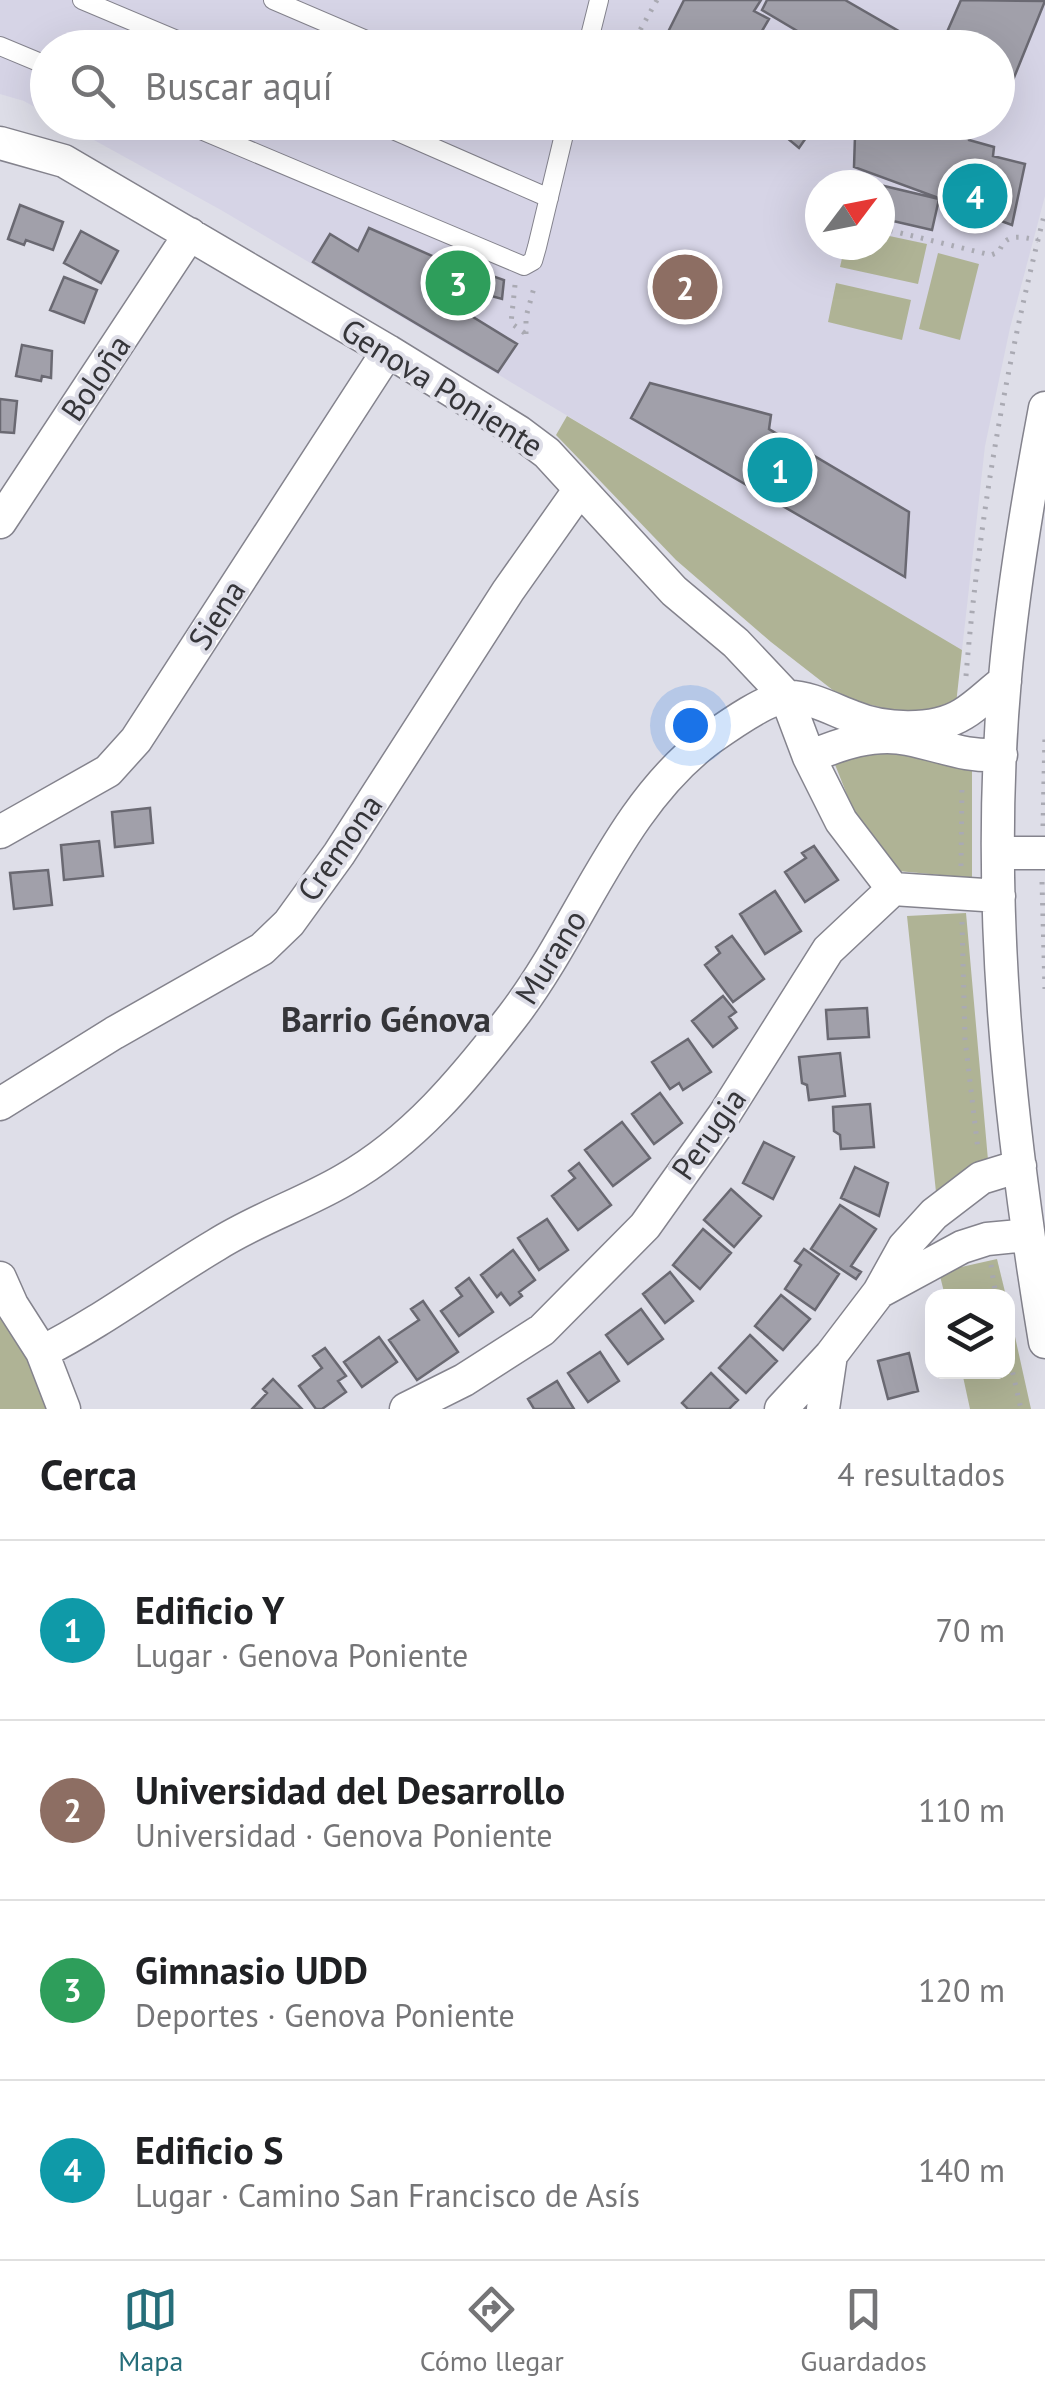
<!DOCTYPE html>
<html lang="es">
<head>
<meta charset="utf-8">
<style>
	body { margin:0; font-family:"PT Sans",sans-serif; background:#f2f2f2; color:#202124 }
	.controls { position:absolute; right:30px; bottom:30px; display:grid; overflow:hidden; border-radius:20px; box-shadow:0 10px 40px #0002 }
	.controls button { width:90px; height:90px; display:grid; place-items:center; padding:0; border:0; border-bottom:2px solid #e0e0e0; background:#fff; color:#202124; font:50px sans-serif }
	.compass { position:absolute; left:805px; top:170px; width:90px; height:90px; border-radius:50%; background:#fff; box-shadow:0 10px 40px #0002; rotate:58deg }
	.you { position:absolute; left:690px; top:725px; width:35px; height:35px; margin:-25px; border:8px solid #fff; border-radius:50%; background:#1a73e8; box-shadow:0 0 0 15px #1a73e833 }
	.badge { display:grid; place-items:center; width:65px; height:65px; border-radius:50%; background:#266e7a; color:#fff; font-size:32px; font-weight:700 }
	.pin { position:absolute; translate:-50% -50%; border:5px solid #fff; box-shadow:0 2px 10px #0006 }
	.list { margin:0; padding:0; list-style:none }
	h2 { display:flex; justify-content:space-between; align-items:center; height:130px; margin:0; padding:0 40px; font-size:42px }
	h2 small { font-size:32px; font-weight:400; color:#757577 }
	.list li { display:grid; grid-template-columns:65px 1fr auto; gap:30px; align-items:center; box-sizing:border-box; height:180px; padding:0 40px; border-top:2px solid #e0e0e0 }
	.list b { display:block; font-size:38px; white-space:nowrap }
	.list p { margin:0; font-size:32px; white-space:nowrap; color:#757577 }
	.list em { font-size:32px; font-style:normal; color:#757577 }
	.icon { flex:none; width:55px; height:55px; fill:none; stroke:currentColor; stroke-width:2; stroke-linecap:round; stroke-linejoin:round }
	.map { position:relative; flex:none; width:1045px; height:1409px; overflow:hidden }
	.search { position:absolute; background:#fff; box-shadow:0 10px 40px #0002; left:30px; right:30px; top:30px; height:110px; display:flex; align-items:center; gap:25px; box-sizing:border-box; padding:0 35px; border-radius:55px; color:#757577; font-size:38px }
	.sheet { height:850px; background:#fff }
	nav { display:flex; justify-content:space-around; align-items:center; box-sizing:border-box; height:140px; border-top:2px solid #e0e0e0; background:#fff; font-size:28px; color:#757577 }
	nav a { display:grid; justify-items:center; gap:5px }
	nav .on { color:#266e7a }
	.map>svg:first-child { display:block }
	.built { fill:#d6d4e6; fill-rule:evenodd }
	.green { fill:#afb395 }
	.building { fill:#a1a0aa; stroke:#6a6972; stroke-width:2.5 }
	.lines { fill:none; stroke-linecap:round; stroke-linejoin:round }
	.lane-casing { stroke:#84838d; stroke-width:20 }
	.street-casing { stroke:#84838d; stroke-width:35 }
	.path { stroke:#aaaab3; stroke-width:5; stroke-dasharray:2.5 8; stroke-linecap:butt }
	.lane { stroke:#fff; stroke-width:18 }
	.street { stroke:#fff; stroke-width:32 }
	.labels { text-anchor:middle; stroke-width:8; stroke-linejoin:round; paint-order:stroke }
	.street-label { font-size:32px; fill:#353539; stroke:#dedee8 }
	.neighbourhood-label { font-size:35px; font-weight:bold; fill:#353539; stroke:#dedee8 }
</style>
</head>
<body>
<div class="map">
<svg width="1045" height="1409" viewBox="0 0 1045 1409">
	<rect width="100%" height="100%" fill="#dedee8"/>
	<path class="built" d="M0 0H1045V196L1010 328 985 446 962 650 221 210 63 123 998 122V48H48L47 114 24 101 0 94ZM820 185H880V245H820Z"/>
	<path class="green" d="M880 234 927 244 918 284 840 267 845 245H880Z
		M938 253 979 264 960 340 919 329Z
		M836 283 911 300 902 340 828 322Z
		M567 416 962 650 956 704 912 715 843 698 771 642 676 560 556 435Z
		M879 747 972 766V878L898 871 857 820 834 762Z
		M966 913 988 1160 936 1192 907 916Z
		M997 1259 1006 1296H945L939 1272Z
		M0 1303 34 1360 50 1409H0Z
		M1008 1305 1031 1409H970L962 1372H1008Z"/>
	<path class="building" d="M684 0H761L754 11 769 19 752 48H660Z
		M767 0H845L921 44 918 48H826L762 10Z
		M961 0 1045 1 998 117V48H940Z
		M768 122H817L799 148Z
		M834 122H935L968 130 969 140 994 147 993 156 1025 164 1012 225 854 167 855 136Z
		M880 185 939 199 932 230 880 218Z
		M20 205 63 222 53 250 26 240 24 245 8 239Z
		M369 228 482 278 484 273 504 280 502 299 477 292 465 312 517 344 498 372 313 262 330 234 358 251Z
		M81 231 118 251 101 283 64 263Z
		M64 277 97 290 84 323 50 310Z
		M22 345 52 351 51 378 42 376 41 381 16 376Z
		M650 383 771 415 769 429 909 512 905 577 631 418Z
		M0 399 17 401 14 433 0 432Z
		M150 808 153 843 115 847 112 812Z
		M99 841 103 876 64 880 61 845Z
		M814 846 838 880 805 902 785 872 806 858 802 853Z
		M48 870 52 905 14 909 10 873Z
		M775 891 801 931 765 954 740 914Z
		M732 936 764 979 733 1002 705 965 720 953 716 947Z
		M723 996 736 1012 729 1017 737 1028 713 1047 692 1021Z
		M867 1008 869 1037 828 1039 826 1010Z
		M688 1039 711 1072 683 1090 679 1083 670 1089 652 1062Z
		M840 1053 845 1096 809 1100 807 1085 802 1083 799 1057Z
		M660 1093 682 1123 654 1144 632 1114Z
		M870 1104 874 1147 841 1149 840 1135 834 1131 833 1107Z
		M622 1122 650 1158 613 1186 585 1150Z
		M764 1142 794 1157 773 1199 743 1183Z
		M579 1163 611 1205 578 1230 552 1196 575 1178 569 1171Z
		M855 1167 888 1183 879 1216 841 1198Z
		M731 1189 761 1216 734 1247 704 1220Z
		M840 1205 876 1229 851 1266 861 1272 856 1279 811 1249Z
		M547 1219 568 1250 539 1270 518 1238Z
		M703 1229 731 1253 700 1289 673 1265Z
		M804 1249 839 1274 815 1310 785 1289 801 1265 795 1261Z
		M513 1250 535 1280 519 1292 522 1296 510 1305 501 1293 497 1297 481 1275Z
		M670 1272 693 1301 665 1323 643 1294Z
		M469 1278 493 1312 459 1336 441 1311 462 1296 456 1288Z
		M781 1295 810 1319 783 1350 755 1326Z
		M423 1301 458 1352 417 1380 389 1340 419 1320 411 1309Z
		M641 1309 663 1339 628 1364 606 1335Z
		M750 1335 777 1361 746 1393 719 1368Z
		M379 1337 397 1362 362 1387 344 1362Z
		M325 1348 346 1376 338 1381 346 1392 322 1409H316L299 1386 322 1368 313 1356Z
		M600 1352 619 1381 588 1402 568 1373Z
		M909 1353 918 1391 888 1399 878 1361Z
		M711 1373 738 1400 729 1409H688L682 1403Z
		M273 1379 302 1409H252L267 1393 263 1389Z
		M557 1381 574 1409H534L528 1399Z"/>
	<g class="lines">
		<g class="lane-casing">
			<path id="lane" d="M82 0 196 48
				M273 0 385 48
				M0 46 48 66
				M587 48 599 0
				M182 122 524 266 533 261 537 247 567 122
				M375 122 549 198"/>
		</g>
		<g class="street-casing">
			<path id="street" d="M0 143 64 161 388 351 519 432 547 453 674 591 736 643 786 696 809 757 841 821 893 889
				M1045 408C1028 498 1013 587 1005 678 985 899 1009 1124 1045 1342
				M0 522 190 234
				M809 757C840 744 874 732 908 739 944 746 962 757 1001 755
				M0 832 108 771 136 740 388 351
				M998 853H1045
				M0 1104 114 1033 262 949 289 923 339 854 508 591 580 489
				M0 1278 12 1305 42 1352 64 1409
				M879 1292 962 1247 987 1239 1028 1235
				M42 1352C103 1321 157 1280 216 1245 257 1219 303 1204 344 1180 413 1141 464 1079 512 1017 580 929 618 808 708 740 725 728 768 697 788 697 808 696 834 710 853 717 884 730 934 732 963 714 978 705 991 691 1005 681
				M406 1409 464 1380 542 1330 645 1226 724 1115 828 950 893 889 999 896
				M781 1409 831 1355 879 1292 904 1247 934 1214 981 1178 1020 1166
				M823 1409 831 1355"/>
		</g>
		<path class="path" d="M630 48 657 0
			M880 228 991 255 999 252C1006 232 1020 237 1038 240
			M515 285 511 323 526 334
			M526 334V317L535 284
			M966 676C979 519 1006 364 1045 212
			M1043 826 1045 735
			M961 866 962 782
			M1042 882 1045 989
			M962 922 965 1039 978 1150
			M991 1265 996 1296
			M1008 1352 1021 1409"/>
		<use href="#lane" class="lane"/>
		<use href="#street" class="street"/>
	</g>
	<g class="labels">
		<g class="street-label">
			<text transform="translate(96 378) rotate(-56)" y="11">Boloña</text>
			<text transform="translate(442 388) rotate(32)" y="11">Genova Poniente</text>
			<text transform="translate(217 615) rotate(-57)" y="11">Siena</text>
			<text transform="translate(340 848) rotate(-55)" y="11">Cremona</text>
			<text transform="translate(551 957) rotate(-58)" y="11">Murano</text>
			<text transform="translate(709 1134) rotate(-55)" y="11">Perugia</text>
		</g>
		<g class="neighbourhood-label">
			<text x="386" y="1032">Barrio Génova</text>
		</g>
	</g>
</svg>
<div class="controls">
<button><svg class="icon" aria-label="layers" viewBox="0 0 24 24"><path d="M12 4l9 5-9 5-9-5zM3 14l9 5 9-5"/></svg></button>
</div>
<svg class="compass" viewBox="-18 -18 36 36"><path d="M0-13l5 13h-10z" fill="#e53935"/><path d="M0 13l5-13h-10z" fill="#757577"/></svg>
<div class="you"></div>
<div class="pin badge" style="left:780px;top:470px;background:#0f9aa8">1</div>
<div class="pin badge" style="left:685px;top:287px;background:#8d6e63">2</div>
<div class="pin badge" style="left:458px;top:283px;background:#2e9e5b">3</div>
<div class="pin badge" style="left:975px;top:196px;background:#0f9aa8">4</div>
<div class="search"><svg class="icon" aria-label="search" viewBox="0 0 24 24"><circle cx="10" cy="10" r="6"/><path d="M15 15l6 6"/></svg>Buscar aquí</div>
</div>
<section class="sheet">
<h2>Cerca<small>4 resultados</small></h2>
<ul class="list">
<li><span class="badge" style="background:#0f9aa8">1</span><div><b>Edificio Y</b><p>Lugar · Genova Poniente</p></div><em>70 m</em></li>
<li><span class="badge" style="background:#8d6e63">2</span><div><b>Universidad del Desarrollo</b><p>Universidad · Genova Poniente</p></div><em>110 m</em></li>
<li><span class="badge" style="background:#2e9e5b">3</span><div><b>Gimnasio UDD</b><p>Deportes · Genova Poniente</p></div><em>120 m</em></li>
<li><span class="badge" style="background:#0f9aa8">4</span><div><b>Edificio S</b><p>Lugar · Camino San Francisco de Asís</p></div><em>140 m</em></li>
</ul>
</section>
<nav>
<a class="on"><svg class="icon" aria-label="map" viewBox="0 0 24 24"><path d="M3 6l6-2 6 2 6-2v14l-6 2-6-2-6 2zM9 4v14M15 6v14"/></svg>Mapa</a>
<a><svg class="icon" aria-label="directions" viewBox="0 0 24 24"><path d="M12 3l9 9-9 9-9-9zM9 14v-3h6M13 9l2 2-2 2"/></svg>Cómo llegar</a>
<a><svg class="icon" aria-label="saved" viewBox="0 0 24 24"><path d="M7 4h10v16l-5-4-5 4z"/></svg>Guardados</a>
</nav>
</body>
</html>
